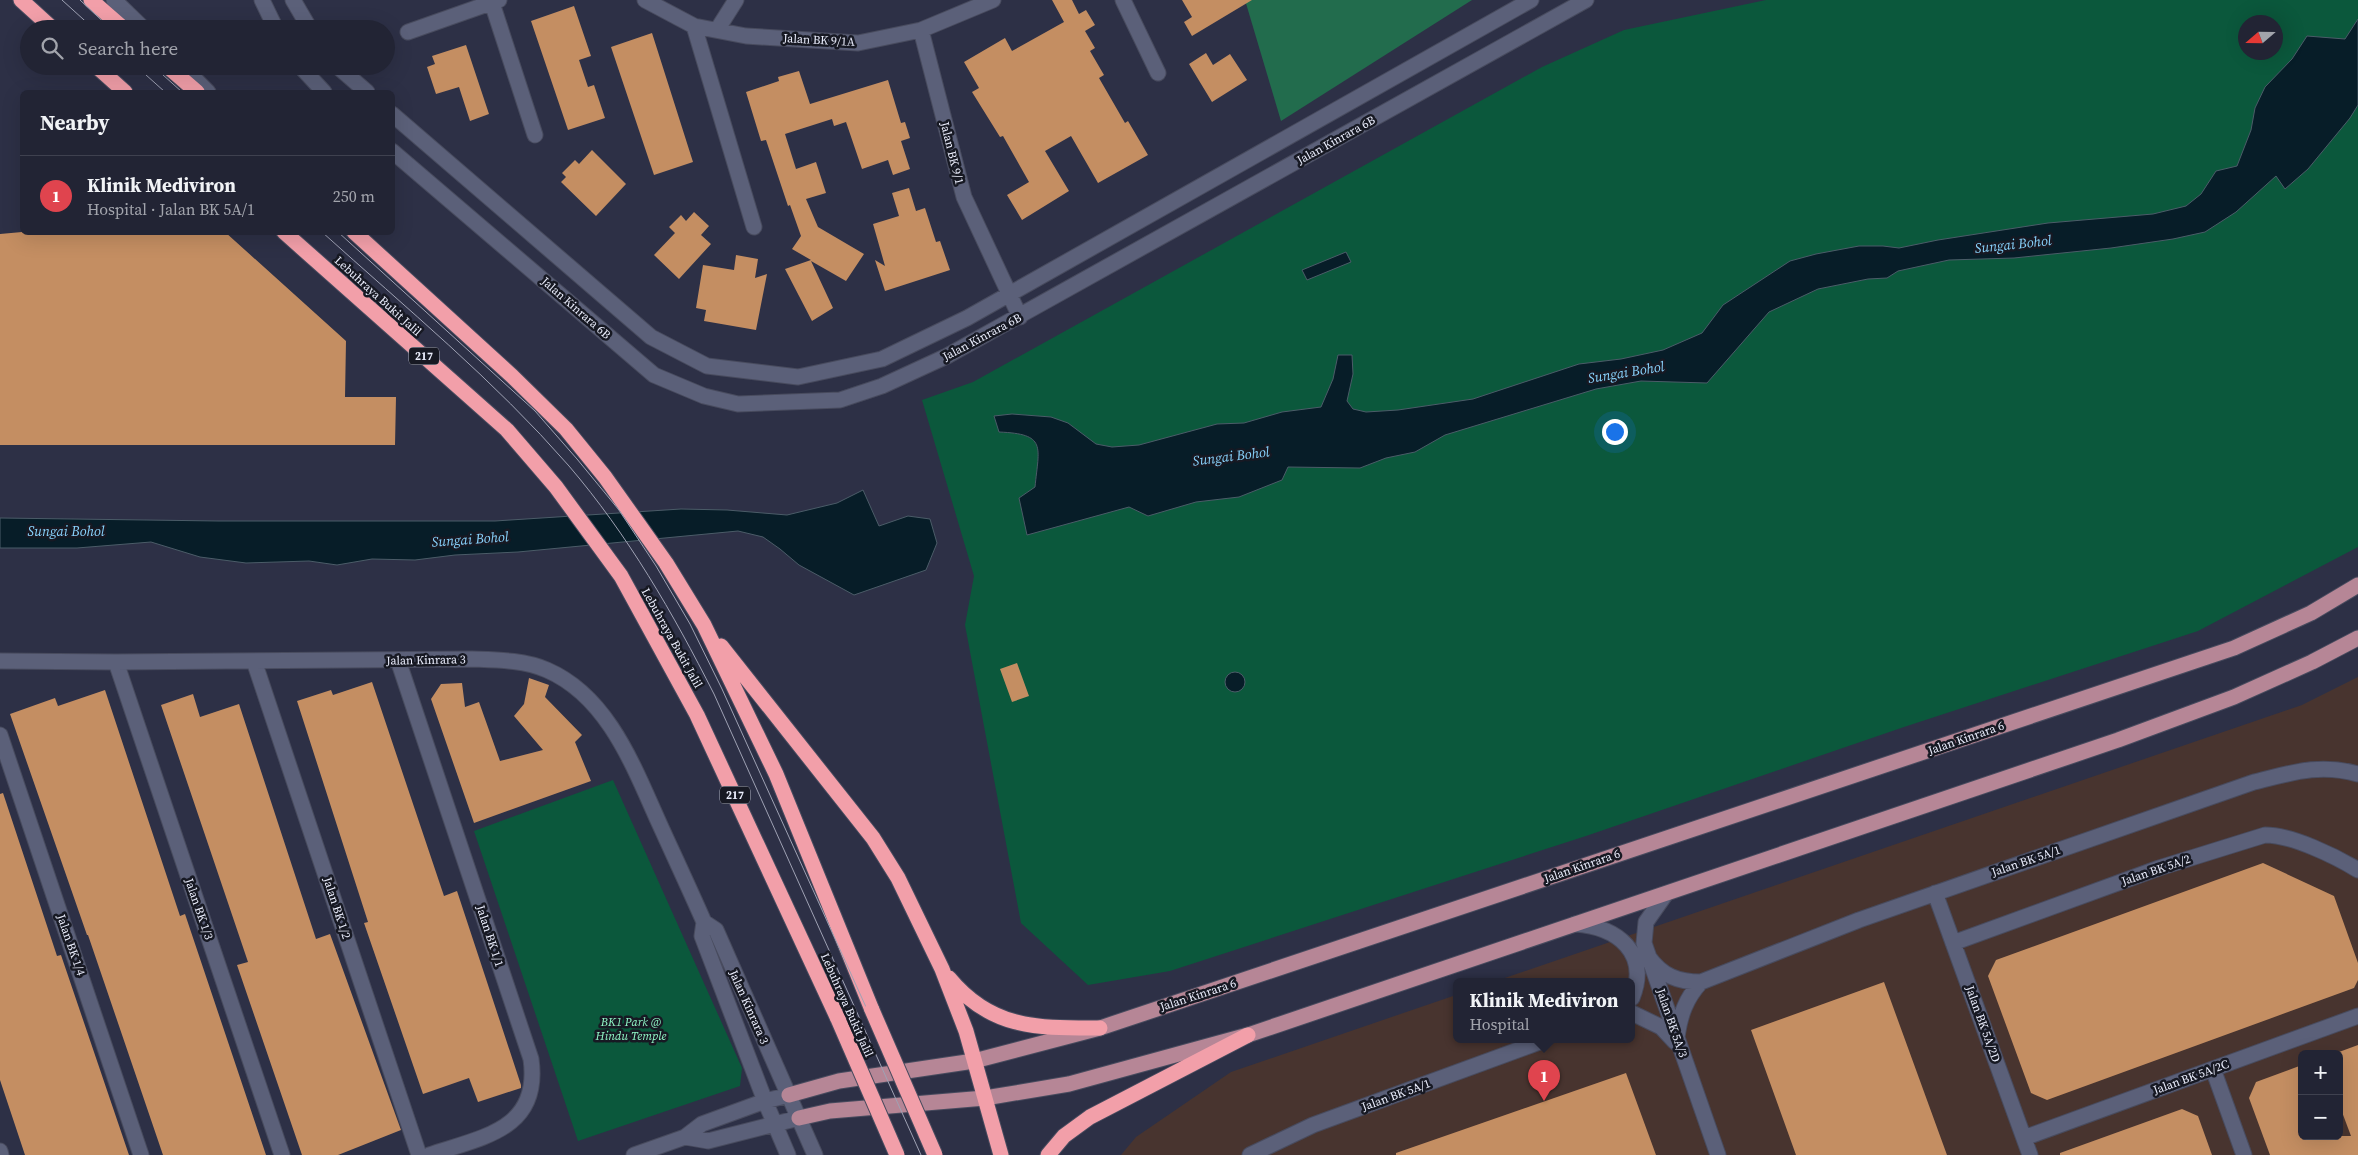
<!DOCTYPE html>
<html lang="en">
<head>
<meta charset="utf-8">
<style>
	body { margin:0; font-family:"Source Serif 4",serif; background:#2e3040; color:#f1f3f6 }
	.controls { position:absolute; right:15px; bottom:15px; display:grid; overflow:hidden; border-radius:8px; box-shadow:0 5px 20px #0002 }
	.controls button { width:45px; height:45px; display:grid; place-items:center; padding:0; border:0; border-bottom:1px solid #3f414f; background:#222434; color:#f1f3f6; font:25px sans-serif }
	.compass { position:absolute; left:2238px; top:15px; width:45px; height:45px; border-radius:50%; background:#222434; box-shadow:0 5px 20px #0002; rotate:250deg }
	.you { position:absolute; left:1614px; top:431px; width:18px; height:18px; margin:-12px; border:4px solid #fff; border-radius:50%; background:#1a73e8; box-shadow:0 0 0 8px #1a73e833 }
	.badge { display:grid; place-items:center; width:32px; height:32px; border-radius:50%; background:#b45309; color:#fff; font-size:16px; font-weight:700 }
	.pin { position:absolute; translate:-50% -41px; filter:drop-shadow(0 1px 2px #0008) }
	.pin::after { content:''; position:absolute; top:26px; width:18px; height:15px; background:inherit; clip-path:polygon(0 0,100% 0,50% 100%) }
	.popup { position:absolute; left:1453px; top:978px; width:182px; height:65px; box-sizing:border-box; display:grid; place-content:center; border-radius:8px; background:#222434; filter:drop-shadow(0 1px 4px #0005); font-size:16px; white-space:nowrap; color:#a2a4ac }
	.popup b { font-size:19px; color:#f1f3f6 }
	.popup::after { content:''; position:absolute; left:50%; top:100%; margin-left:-10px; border:10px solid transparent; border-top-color:#222434 }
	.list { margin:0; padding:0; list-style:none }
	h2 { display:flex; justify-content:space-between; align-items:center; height:65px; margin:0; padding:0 20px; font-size:21px }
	h2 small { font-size:16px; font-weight:400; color:#a2a4ac }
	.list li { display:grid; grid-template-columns:32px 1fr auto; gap:15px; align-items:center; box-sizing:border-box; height:80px; padding:0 20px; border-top:1px solid #3f414f }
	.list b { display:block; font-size:19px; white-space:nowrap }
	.list p { margin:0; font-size:16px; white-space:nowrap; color:#a2a4ac }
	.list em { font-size:16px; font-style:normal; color:#a2a4ac }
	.icon { flex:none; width:28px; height:28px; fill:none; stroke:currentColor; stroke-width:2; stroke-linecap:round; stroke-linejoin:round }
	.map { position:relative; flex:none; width:2358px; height:1155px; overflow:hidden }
	.search { position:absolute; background:#222434; box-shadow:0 5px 20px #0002; left:20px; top:20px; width:375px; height:55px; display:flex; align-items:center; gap:12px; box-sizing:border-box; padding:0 18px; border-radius:28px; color:#a2a4ac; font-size:19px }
	.panel { position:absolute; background:#222434; box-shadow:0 5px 20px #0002; left:20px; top:90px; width:375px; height:145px; border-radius:8px }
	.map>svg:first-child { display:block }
	.commercial { fill:#48342f; fill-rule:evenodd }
	.green { fill:#0b583c; fill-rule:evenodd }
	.forest { fill:#226c4d }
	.water { fill:#071d28; stroke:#4b5c68 }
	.building { fill:#c48e62 }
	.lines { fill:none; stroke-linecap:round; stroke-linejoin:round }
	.minor-casing { stroke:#484b5e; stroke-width:17 }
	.major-casing { stroke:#484b5e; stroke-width:17 }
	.highway-casing { stroke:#484b5e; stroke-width:17 }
	.minor { stroke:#5b6079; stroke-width:15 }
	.major { stroke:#b68696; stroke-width:15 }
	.highway { stroke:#f29fa9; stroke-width:15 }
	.tram { stroke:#9fa2b4; stroke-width:1 }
	.highway-bridge-casing { stroke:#484b5e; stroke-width:17; stroke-linecap:butt }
	.highway-bridge { stroke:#f29fa9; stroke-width:15 }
	.labels { text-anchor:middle; stroke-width:5; stroke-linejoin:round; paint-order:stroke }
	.shield { fill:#171923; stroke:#abaebc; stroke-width:1 }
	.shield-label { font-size:11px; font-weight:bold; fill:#ebeefd }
	.street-label { font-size:12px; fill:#ebeefd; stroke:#171923 }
	.park-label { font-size:12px; font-style:italic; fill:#90f6c6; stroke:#171923 }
	.water-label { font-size:14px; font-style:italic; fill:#88d2fc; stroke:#171923 }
</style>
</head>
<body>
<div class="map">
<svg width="2358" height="1155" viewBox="0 0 2358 1155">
	<rect width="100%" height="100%" fill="#2d3046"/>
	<path class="commercial" d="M2358 677V1155H1121L1136 1137 1231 1072 1456 995V1040H1632V982H1493L2302 705ZM2302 1054H2339V1136H2302Z"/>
	<path class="green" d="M1766 0H2358V547L2198 631 1904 727 1586 836 1170 971 1088 985 1021 923 965 625 974 576 922 400 973 382 1542 67 1624 30ZM2246 22H2276V52H2246Z
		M613 780 742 1068 740 1086 578 1141 474 831Z"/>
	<path class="forest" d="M1245 0H1472L1281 121Z"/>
	<path class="water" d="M2358 19V105L2350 118 2308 169 2285 189 2276 176 2236 212 2205 232 2173 239 2111 248 2014 258 1949 260 1898 271 1887 278 1868 279 1818 289 1769 312 1707 383 1641 381 1596 389 1445 435 1415 452 1386 458 1360 468 1288 467 1282 480 1239 497 1196 502 1148 516 1129 507 1027 535 1019 498 1035 487C1039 446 1047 434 999 432L994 416 1012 414 1051 417 1068 423 1096 444 1112 447 1139 445 1217 424 1244 423 1282 412 1321 407 1333 379 1338 355H1352L1353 374 1347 401 1353 409 1366 412 1398 410 1473 399 1579 364 1621 359 1663 350 1702 333 1723 305 1790 261 1816 254 1859 246H1883L1899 248 1938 240 2048 223 2153 214 2186 206 2201 194 2216 171 2237 166 2251 130 2255 108 2265 87 2292 59 2307 36 2345 39Z
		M1346 252 1351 262 1307 280 1302 270Z
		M863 490 879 526 908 516 930 519 937 543 926 570 854 595 799 565 780 549 763 537 738 531 518 552 455 555 415 560 372 559 337 565 309 561 246 563 200 557 151 542 77 548H0V518L218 521H495L681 509 727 510 787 515 837 503Z
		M1225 682a10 10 0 1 1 20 0a10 10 0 1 1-20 0Z"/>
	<path class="building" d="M1052 0H1072L1079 14 1086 10 1095 25 1085 31 1095 48 1090 51 1104 75 1099 78 1125 123 1128 121 1148 155 1098 183 1071 136 1045 151 1069 191 1022 220 1007 195 1029 182 1003 136 1000 137 972 92 979 88 964 62 1005 38 1012 51 1064 22Z
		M1182 0H1252L1192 36 1184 22 1192 17Z
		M574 6 591 56 579 60 588 87 594 85 605 118 568 130 531 21Z
		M652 33 693 162 654 175 611 47Z
		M466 45 489 114 470 121 459 87 436 94 427 67 435 64 432 56Z
		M1206 53 1213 65 1230 54 1247 80 1212 102 1189 64Z
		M799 71 810 104 888 80 901 123 905 122 910 138 901 141 910 169 893 175 888 160 862 169 846 122 834 126 832 119 785 134 796 169 816 162 826 193 806 199 818 227 864 254 846 281 811 261 833 308 812 321 785 269 811 260 792 249 801 236 790 205 788 206 766 140 761 141 746 92 779 81 778 77Z
		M592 150 626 184 596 216 561 182 566 177 562 173 575 160 579 164Z
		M909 188 916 211 925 208 936 242 940 241 950 270 885 291 875 260 885 266 873 224 899 216 892 193Z
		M694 212 709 226 701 235 711 244 679 279 654 255 675 233 669 227 681 215 686 221Z
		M22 232H225L346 341 345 397H396L395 445H0V234Z
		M736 255 758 259 755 278 767 274 756 330 704 321 706 310 696 308 703 265 734 270Z
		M1017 663 1029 696 1012 702 1000 669Z
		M529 678 549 685 545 697 582 735 575 742 591 781 474 823 431 699 441 684 462 683 465 707 479 702 500 761 543 750 514 716 524 704Z
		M372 682 444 896 457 891 521 1085V1088L478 1102 469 1078 423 1094 364 923 368 922 297 701 331 690 333 695Z
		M105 690 180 916 185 914 266 1155H163L88 935H87L10 714 55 698 58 706Z
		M193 694 200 717 239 704 316 939 330 934 401 1130 338 1155H302L237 965 248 962 161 705Z
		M3 793 57 956 61 955 129 1155H25L0 1080V794Z
		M2263 863 2334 896 2358 963V980L2354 988 2047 1100 2031 1093 1988 976 1996 960Z
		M1884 982 1947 1155H1796L1751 1030Z
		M2358 1045V1155H2270L2249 1098 2256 1082 2302 1065V1136H2351L2339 1104V1052Z
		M1626 1073 1656 1155H1396V1153Z
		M2182 1109 2198 1116 2212 1155H2060V1153Z"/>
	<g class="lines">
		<g class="minor-casing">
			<path id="minor" d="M114 0 144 29
				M262 0 276 29
				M293 0 310 29
				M645 0 694 26 746 36 858 43 921 30 993 0
				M1123 0 1158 73
				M492 3 535 135
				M694 26 754 227
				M717 30 736 0
				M921 30 964 197 1020 317
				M408 32 499 0
				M182 66 208 92
				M300 66 324 92
				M337 66 367 92
				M392 114 651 337 707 366 798 377 882 359 967 318 1531 0
				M392 151 654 375 704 396 738 404 840 400 882 386 947 356 1586 0
				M398 660 531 1059C541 1130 482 1137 429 1155
				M0 661 116 662 472 659C497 660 524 660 547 670 609 697 634 768 660 825 675 858 690 890 704 922L716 930 815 1155
				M254 661 419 1155
				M116 662 282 1155
				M0 735 141 1155
				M1935 893 2030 1155
				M1665 895 1646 922 1644 943 1718 1155
				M704 922 702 936 765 1101 788 1155
				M1575 924C1618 927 1650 953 1632 998
				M1953 943 2159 868 2265 835C2292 835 2335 856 2358 870
				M1648 956C1662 976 1678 982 1701 982L1859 920 2254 782C2291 773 2319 763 2358 774
				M1632 1013 1661 1027 1675 1042
				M1677 1037C1680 1015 1686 998 1701 982
				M2213 1069 2244 1155
				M685 1137 708 1141 799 1118
				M2024 1138 2358 1016
				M0 1151 1 1155
				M634 1155 685 1137 702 1124 765 1101 789 1095
				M1250 1155 1313 1125 1545 1040"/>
		</g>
		<g class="major-casing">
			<path id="major" d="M789 1095 839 1081 974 1061 1100 1028 2234 648 2311 613 2358 585
				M799 1118 830 1111 985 1098 1069 1084 1248 1035 2118 740 2234 697 2312 662 2358 638"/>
		</g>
		<g class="highway-casing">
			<path id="highway" d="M21 0 53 29
				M91 0 124 29
				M96 66 125 92
				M167 66 197 92
				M284 232 507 430 556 487 621 576 697 715 838 1019
				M354 232 512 376 566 429 605 477 666 563 704 625 776 774 872 1010
				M721 646 873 838 898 878 942 969 966 1031 1001 1155
				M949 978C992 1030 1039 1028 1100 1028
				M1048 1155 1064 1136 1090 1117 1248 1035"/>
		</g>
		<use href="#minor" class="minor"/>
		<use href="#major" class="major"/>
		<use href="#highway" class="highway"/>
		<path class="tram" d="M62 0 94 29
			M80 0 111 29
			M136 66 165 92
			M153 66 182 92
			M322 232C406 308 494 380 569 466 628 535 673 613 714 694L921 1155
			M338 232 535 411 577 459 619 510 656 566 690 624 722 689 933 1155"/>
		<g class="highway-bridge-casing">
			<path id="highway-bridge" d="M872 1010 935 1155
				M838 1019 897 1155"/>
		</g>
		<use href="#highway-bridge" class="highway-bridge"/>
	</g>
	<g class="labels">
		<g class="shield">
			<rect x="409" y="347.5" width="30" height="17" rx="4"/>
			<rect x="720" y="786.5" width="30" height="17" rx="4"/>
		</g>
		<g class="shield-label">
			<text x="424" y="360">217</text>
			<text x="735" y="799">217</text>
		</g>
		<g class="street-label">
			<text transform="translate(819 40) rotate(3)" y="4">Jalan BK 9/1A</text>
			<text transform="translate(1336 140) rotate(-29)" y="4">Jalan Kinrara 6B</text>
			<text transform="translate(952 153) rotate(76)" y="4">Jalan BK 9/1</text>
			<text transform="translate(378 296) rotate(42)" y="4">Lebuhraya Bukit Jalil</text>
			<text transform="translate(576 308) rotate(41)" y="4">Jalan Kinrara 6B</text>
			<text transform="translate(982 337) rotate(-28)" y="4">Jalan Kinrara 6B</text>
			<text transform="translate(672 638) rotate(61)" y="4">Lebuhraya Bukit Jalil</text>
			<text transform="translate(426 660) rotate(-1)" y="4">Jalan Kinrara 3</text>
			<text transform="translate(1966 738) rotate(-19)" y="4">Jalan Kinrara 6</text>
			<text transform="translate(2026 861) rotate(-19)" y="4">Jalan BK 5A/1</text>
			<text transform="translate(1582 866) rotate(-19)" y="4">Jalan Kinrara 6</text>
			<text transform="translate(2156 870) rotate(-19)" y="4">Jalan BK 5A/2</text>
			<text transform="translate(337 908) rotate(72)" y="4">Jalan BK 1/2</text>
			<text transform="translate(199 909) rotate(71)" y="4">Jalan BK 1/3</text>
			<text transform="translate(490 936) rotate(72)" y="4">Jalan BK 1/1</text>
			<text transform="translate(71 945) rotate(71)" y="4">Jalan BK 1/4</text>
			<text transform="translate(1198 995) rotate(-18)" y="4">Jalan Kinrara 6</text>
			<text transform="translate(847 1005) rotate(66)" y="4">Lebuhraya Bukit Jalil</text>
			<text transform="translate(749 1007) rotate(66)" y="4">Jalan Kinrara 3</text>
			<text transform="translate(1672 1023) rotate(71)" y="4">Jalan BK 5A/3</text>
			<text transform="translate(1983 1024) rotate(70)" y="4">Jalan BK 5A/2D</text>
			<text transform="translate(2191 1077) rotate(-20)" y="4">Jalan BK 5A/2C</text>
			<text transform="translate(1396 1095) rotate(-20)" y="4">Jalan BK 5A/1</text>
		</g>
		<g class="park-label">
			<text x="631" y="1026">BK1 Park @<tspan x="631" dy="14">Hindu Temple</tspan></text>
		</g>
		<g class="water-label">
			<text transform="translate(2013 244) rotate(-6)" y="5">Sungai Bohol</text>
			<text transform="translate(1626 372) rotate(-9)" y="5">Sungai Bohol</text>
			<text transform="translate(1231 456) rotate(-7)" y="5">Sungai Bohol</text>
			<text x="66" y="536">Sungai Bohol</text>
			<text transform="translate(470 539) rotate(-4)" y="5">Sungai Bohol</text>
		</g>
	</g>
</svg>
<div class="controls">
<button>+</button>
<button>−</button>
</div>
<svg class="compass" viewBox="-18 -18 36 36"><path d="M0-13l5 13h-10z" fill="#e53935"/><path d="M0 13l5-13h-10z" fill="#a2a4ac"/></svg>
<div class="you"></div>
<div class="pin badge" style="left:1544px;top:1101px;background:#e0444e">1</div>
<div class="popup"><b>Klinik Mediviron</b>Hospital</div>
<div class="search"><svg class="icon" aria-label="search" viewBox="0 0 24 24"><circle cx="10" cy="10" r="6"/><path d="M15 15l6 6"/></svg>Search here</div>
<section class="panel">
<h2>Nearby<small></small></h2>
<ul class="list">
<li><span class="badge" style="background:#e0444e">1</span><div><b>Klinik Mediviron</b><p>Hospital · Jalan BK 5A/1</p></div><em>250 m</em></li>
</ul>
</section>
</div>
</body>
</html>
